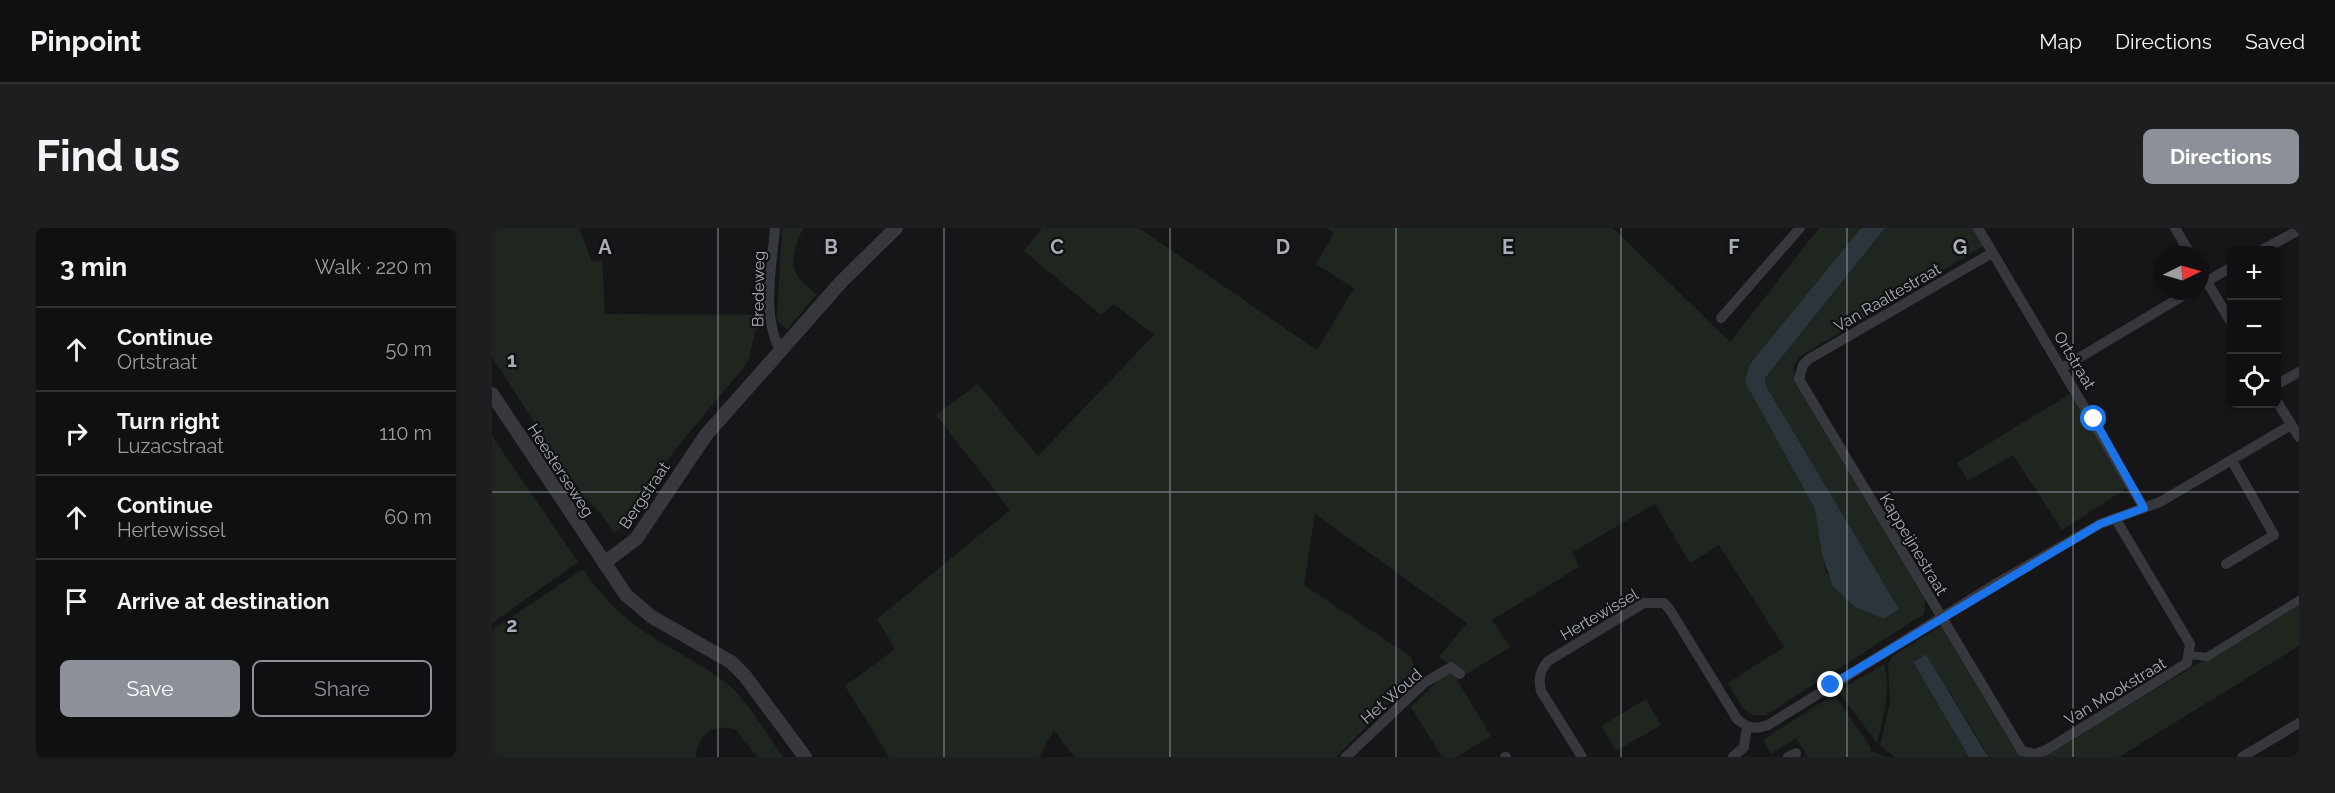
<!DOCTYPE html>
<html lang="en">
<head>
<meta charset="utf-8">
<style>
	body { margin:0; font-family:Raleway,sans-serif; background:#1e1e20; color:#f1f3f6 }
	.controls { position:absolute; right:18px; top:18px; display:grid; overflow:hidden; border-radius:9px; box-shadow:0 2px 4px #0004 }
	.controls button { width:54px; height:54px; display:grid; place-items:center; padding:0; border:0; border-bottom:2px solid #303032; background:#101012; color:#f1f3f6; font:30px sans-serif }
	.compass { position:absolute; left:1663px; top:18px; width:54px; height:54px; border-radius:50%; background:#101012; box-shadow:0 2px 4px #0004; rotate:85deg }
	.stop { position:absolute; width:18px; height:18px; margin:-14px; border:4px solid #1a73e8; border-radius:50%; background:#fff }
	.stop.end { background:#1a73e8; border-color:#fff; box-shadow:0 2px 6px #0008 }
	.list { margin:0; padding:0; list-style:none }
	h2 { display:flex; justify-content:space-between; align-items:center; height:78px; margin:0; padding:0 24px; font-size:26px }
	h2 small { font-size:20px; font-weight:400; color:#9c9d9f }
	.list li { display:grid; grid-template-columns:39px 1fr auto; gap:18px; align-items:center; box-sizing:border-box; height:84px; padding:0 24px; border-top:2px solid #303032 }
	.list b { display:block; font-size:22px; white-space:nowrap }
	.list p { margin:0; font-size:20px; white-space:nowrap; color:#9c9d9f }
	.list em { font-size:20px; font-style:normal; color:#9c9d9f }
	.actions { display:flex; gap:12px; padding:18px 24px }
	.actions a { flex:1; padding:14px 0; border:2px solid #8c9099; border-radius:9px; text-align:center; font-size:21px; color:#8c9099 }
	.actions .main { background:#8c9099; color:#fff }
	.icon { flex:none; width:33px; height:33px; fill:none; stroke:currentColor; stroke-width:2; stroke-linecap:round; stroke-linejoin:round }
	.map { position:relative; flex:none; width:1807px; height:529px; overflow:hidden; border-radius:9px }
	header { display:flex; align-items:center; gap:36px; box-sizing:border-box; height:84px; padding:0 30px; background:#101012; border-bottom:2px solid #303032 }
	header strong { font-size:28px }
	nav { display:flex; gap:33px; margin-inline-start:auto; font-size:21px }
	.intro { display:flex; align-items:center; justify-content:space-between; box-sizing:border-box; height:144px; padding:0 36px }
	h1 { margin:0; font-size:42px }
	.button { padding:15px 27px; border-radius:9px; background:#8c9099; color:#fff; font-size:21px; font-weight:700 }
	main { display:flex; gap:36px; padding:0 36px }
	aside { flex:1; background:#101012; border-radius:9px; box-shadow:0 2px 4px #0004 }
	.map>svg:first-child { display:block }
	.green { fill:#1e261f }
	.water { fill:#2c353c }
	.lines { fill:none; stroke-linecap:round; stroke-linejoin:round }
	.pedestrian { stroke:#37383d; stroke-width:8 }
	.minor { stroke:#37383d; stroke-width:10 }
	.tertiary { stroke:#37383d; stroke-width:14 }
	.route { stroke:#1a73e8; stroke-width:8 }
	.grid { fill:none; stroke:#a8adb8; stroke-width:1.5; stroke-opacity:0.55 }
	.labels { text-anchor:middle; stroke-width:4.5; stroke-linejoin:round; paint-order:stroke }
	.street-label { font-size:16px; fill:#a8adb8; stroke:#111113 }
	.grid-label { font-size:20px; text-anchor:middle; font-weight:bold; fill:#a8adb8; stroke:#111113; stroke-width:4.5; stroke-linejoin:round; paint-order:stroke }
</style>
</head>
<body>
<header>
<strong>Pinpoint</strong>
<nav><a>Map</a><a>Directions</a><a>Saved</a></nav>
</header>
<div class="intro"><h1>Find us</h1><a class="button">Directions</a></div>
<main>
<aside>
<h2>3 min<small>Walk · 220 m</small></h2>
<ul class="list">
<li><svg class="icon" aria-label="ahead" viewBox="0 0 24 24"><path d="M12 20V5M6 11l6-6 6 6"/></svg><div><b>Continue</b><p>Ortstraat</p></div><em>50 m</em></li>
<li><svg class="icon" aria-label="right" viewBox="0 0 24 24"><path d="M7 20v-9h11M14 6l5 5-5 5"/></svg><div><b>Turn right</b><p>Luzacstraat</p></div><em>110 m</em></li>
<li><svg class="icon" aria-label="ahead" viewBox="0 0 24 24"><path d="M12 20V5M6 11l6-6 6 6"/></svg><div><b>Continue</b><p>Hertewissel</p></div><em>60 m</em></li>
<li><svg class="icon" aria-label="arrive" viewBox="0 0 24 24"><path d="M6 21V4h12l-3 4 3 4H6"/></svg><div><b>Arrive at destination</b></div></li>
</ul>
<div class="actions"><a class="main">Save</a><a>Share</a></div>
</aside>
<div class="map">
<svg width="1807" height="529" viewBox="0 0 1807 529">
	<rect width="100%" height="100%" fill="#161618"/>
	<path class="green" d="M0 0H87L100 34 110 32 113 86 267 87 256 134 182 223 126 303 122 305 107 283 90 268 0 129Z
		M290 0H311C305 15 295 35 307 50 312 57 319 60 324 67L295 102 285 91Z
		M550 0H647L825 122 862 60 824 36 842 5 834 0H1121L1238 114 1327 0H1369L1257 137 1253 154 1323 281 1334 345 1407 381 1274 158 1273 149 1393 0H1483L1493 17 1307 129 1301 140 1305 157 1433 371 1432 386 1274 487H1260L1250 479 1236 455 1292 419 1227 317 1198 335 1163 276 1081 324 1087 339 1000 392 1018 419 965 452 999 508 965 529H950L919 479 961 438 947 429 975 395 823 286 812 357 919 429 925 448 844 529H582L562 502 547 529H397L353 458 403 421 385 391 518 282 444 187 486 156 546 228 662 107 622 76 609 87 532 23Z
		M1581 164 1638 258 1570 302 1521 227 1476 253 1465 235Z
		M0 208 86 334 0 395Z
		M91 341C135 406 174 412 232 453 254 469 275 507 291 529H265L243 501C220 496 206 505 204 529H0V402Z
		M1807 376V418L1627 529H1549Z
		M1450 397 1527 525 1532 529H1497L1434 426 1421 434 1477 529H1403L1388 518 1398 473 1396 435 1401 428Z
		M1392 436C1399 461 1392 490 1385 515L1346 463Z
		M1342 466 1379 520 1378 525 1383 524 1392 529H1316L1304 510 1279 526 1271 512Z
		M1154 471 1169 497 1124 523 1109 498Z"/>
	<path class="water" d="M1369 0H1393L1273 150 1274 158 1407 381 1392 391 1363 379 1341 358 1330 327 1323 281 1253 154 1257 137Z
		M1434 426 1493 524 1497 529H1477L1421 434Z"/>
	<g class="lines">
		<path class="pedestrian" d="M1698 427 1715 429 1807 372"/>
		<path class="minor" d="M283 0C280 38 269 87 288 122
			M1486 0 1652 280
			M1683 0 1699 27
			M1770 22 1807 2
			M1500 25 1317 131 1311 137 1307 151 1530 523 1543 526 1554 522 1695 435 1698 416 1623 290
			M1708 42 1740 96
			M1708 57 1740 39
			M1229 90 1308 0
			M1570 140 1699 63
			M1784 157 1807 144
			M1784 172 1807 209
			M1734 336 1782 307 1740 233
			M854 529 932 455 959 439 968 446
			M1013 529H1014
			M1090 529 1049 463C1046 450 1048 443 1056 433L1152 375H1172L1178 382 1245 491C1256 500 1262 502 1276 497L1505 355 1608 296 1668 274 1799 197
			M1241 529 1252 519 1255 499
			M1296 529 1304 525
			M1750 529 1807 495"/>
		<path class="tertiary" d="M0 166 134 367 160 389 239 434 253 448 313 529
			M112 335 144 311 214 207 350 53 404 0"/>
	</g>
	<g class="lines">
		<path class="route" d="M1339 457 1608 296 1652 280 1602 191"/>
	</g>
	<path class="grid" d="M226 0V529M452 0V529M678 0V529M904 0V529M1129 0V529M1355 0V529M1581 0V529M0 264H1807"/>
	<g class="labels">
		<g class="street-label">
			<text transform="translate(266 61) rotate(-89)" y="6">Bredeweg</text>
			<text transform="translate(1395 69) rotate(-30)" y="6">Van Raaltestraat</text>
			<text transform="translate(1583 132) rotate(59)" y="6">Ortstraat</text>
			<text transform="translate(69 242) rotate(57)" y="6">Heesterseweg</text>
			<text transform="translate(152 267) rotate(-56)" y="6">Bergstraat</text>
			<text transform="translate(1422 316) rotate(59)" y="6">Kappeijnestraat</text>
			<text transform="translate(1107 386) rotate(-30)" y="6">Hertewissel</text>
			<text transform="translate(1623 463) rotate(-31)" y="6">Van Mookstraat</text>
			<text transform="translate(899 468) rotate(-41)" y="6">Het Woud</text>
		</g>
	</g>
	<g class="grid-label">
		<text x="113" y="26">A</text>
		<text x="339" y="26">B</text>
		<text x="565" y="26">C</text>
		<text x="791" y="26">D</text>
		<text x="1016" y="26">E</text>
		<text x="1242" y="26">F</text>
		<text x="1468" y="26">G</text>
		<text x="20" y="139">1</text>
		<text x="20" y="404">2</text>
	</g>
</svg>
<div class="controls">
<button>+</button>
<button>−</button>
<button><svg class="icon" aria-label="locate" viewBox="0 0 24 24"><circle cx="12" cy="12" r="6"/><path d="M12 2v4M12 18v4M2 12h4M18 12h4"/></svg></button>
</div>
<svg class="compass" viewBox="-18 -18 36 36"><path d="M0-13l5 13h-10z" fill="#e53935"/><path d="M0 13l5-13h-10z" fill="#9c9d9f"/></svg>
<div class="stop" style="left:1602px;top:191px"></div>
<div class="stop end" style="left:1339px;top:457px"></div>
</div>
</main>
</body>
</html>
